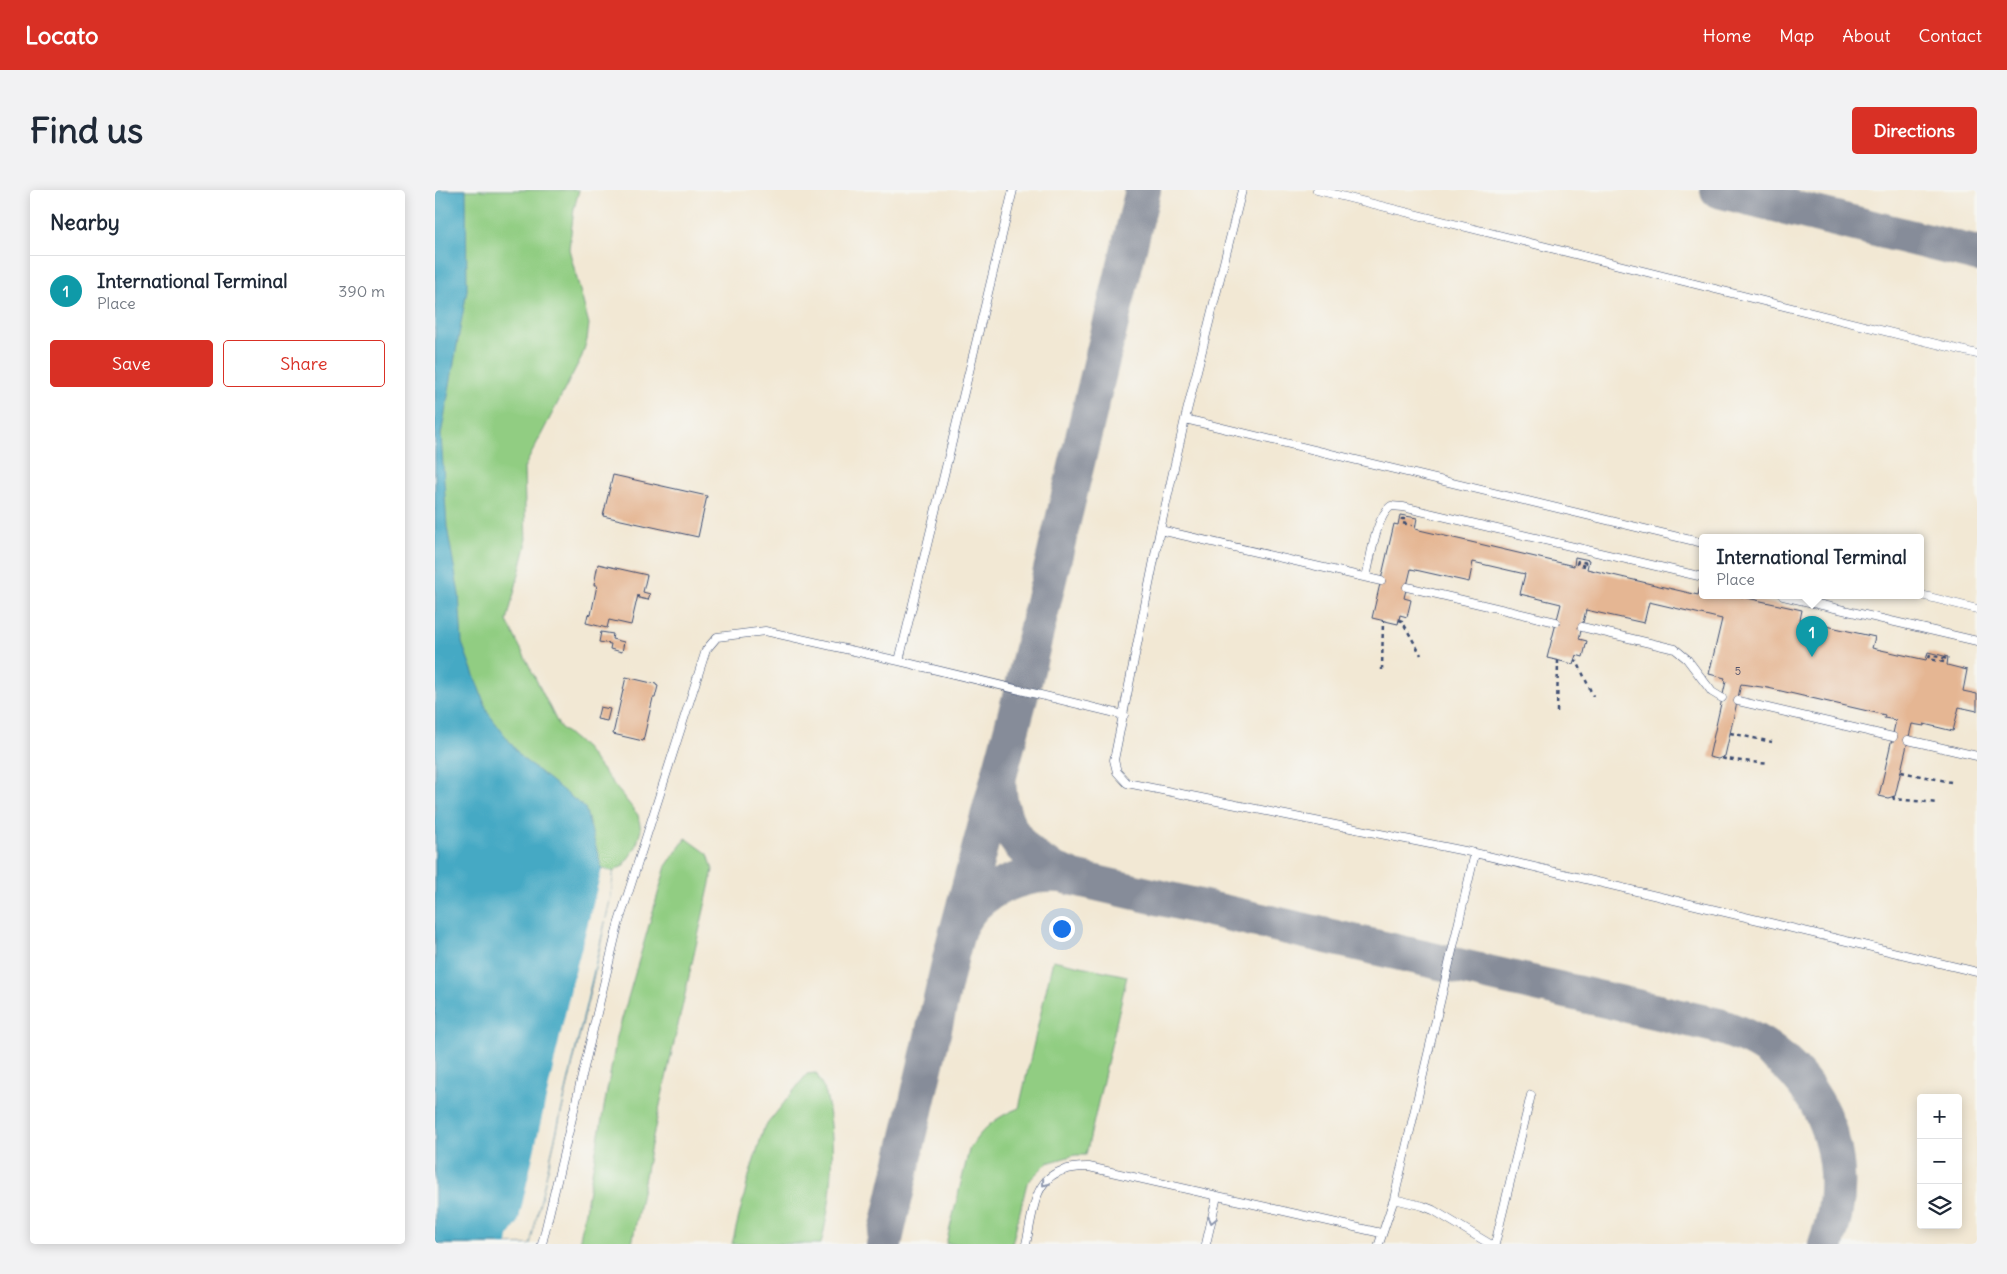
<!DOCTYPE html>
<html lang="en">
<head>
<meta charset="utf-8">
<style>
	body { margin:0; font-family:Delius,sans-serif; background:#f2f2f3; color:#1f2937 }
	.controls { position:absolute; right:15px; bottom:15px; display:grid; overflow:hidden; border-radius:5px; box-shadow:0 2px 12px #0003 }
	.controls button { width:45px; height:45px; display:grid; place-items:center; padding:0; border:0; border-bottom:1px solid #e0e1e3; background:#fff; color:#1f2937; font:25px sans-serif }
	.you { position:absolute; left:626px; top:738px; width:18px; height:18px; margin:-12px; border:4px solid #fff; border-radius:50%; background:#1a73e8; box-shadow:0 0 0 8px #1a73e833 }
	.badge { display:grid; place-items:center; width:32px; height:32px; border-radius:50%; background:#d93025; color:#fff; font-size:16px; font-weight:700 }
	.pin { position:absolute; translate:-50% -41px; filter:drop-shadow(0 1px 2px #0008) }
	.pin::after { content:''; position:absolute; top:26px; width:18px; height:15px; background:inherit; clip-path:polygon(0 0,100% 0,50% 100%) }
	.popup { position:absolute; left:1264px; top:344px; width:225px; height:65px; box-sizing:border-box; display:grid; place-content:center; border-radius:5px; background:#fff; filter:drop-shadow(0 1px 4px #0005); font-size:16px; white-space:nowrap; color:#747a83 }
	.popup b { font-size:19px; color:#1f2937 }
	.popup::after { content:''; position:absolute; left:50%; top:100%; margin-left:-10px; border:10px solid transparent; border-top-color:#fff }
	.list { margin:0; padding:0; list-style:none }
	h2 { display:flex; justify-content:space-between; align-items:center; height:65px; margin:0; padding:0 20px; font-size:21px }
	h2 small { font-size:16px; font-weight:400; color:#747a83 }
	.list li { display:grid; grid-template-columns:32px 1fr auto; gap:15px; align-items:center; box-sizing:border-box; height:70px; padding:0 20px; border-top:1px solid #e0e1e3 }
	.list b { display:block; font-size:19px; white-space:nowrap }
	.list p { margin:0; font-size:16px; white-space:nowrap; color:#747a83 }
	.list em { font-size:16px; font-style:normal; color:#747a83 }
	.actions { display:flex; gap:10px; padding:15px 20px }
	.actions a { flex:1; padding:11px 0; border:1px solid #d93025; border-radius:5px; text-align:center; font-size:18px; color:#d93025 }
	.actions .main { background:#d93025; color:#fff }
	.icon { flex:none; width:28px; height:28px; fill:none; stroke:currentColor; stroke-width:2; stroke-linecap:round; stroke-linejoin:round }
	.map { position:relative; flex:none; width:1542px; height:1054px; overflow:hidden; border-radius:5px }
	header { display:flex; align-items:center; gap:30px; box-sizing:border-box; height:70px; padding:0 25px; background:#d93025; color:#fff }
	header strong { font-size:24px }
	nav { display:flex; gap:28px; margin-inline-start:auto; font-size:18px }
	.intro { display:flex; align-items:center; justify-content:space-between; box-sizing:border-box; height:120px; padding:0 30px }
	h1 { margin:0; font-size:35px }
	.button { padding:12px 22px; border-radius:5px; background:#d93025; color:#fff; font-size:18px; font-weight:700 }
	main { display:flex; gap:30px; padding:0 30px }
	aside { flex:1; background:#fff; border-radius:5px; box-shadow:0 2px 12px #0003 }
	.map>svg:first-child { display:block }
	.green { fill:#91cd82; stroke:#567e70 }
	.water { fill:#45a9c4; stroke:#306c91 }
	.pier { fill:#f2e8d4 }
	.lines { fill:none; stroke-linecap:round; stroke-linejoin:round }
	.taxiway { stroke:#868c99; stroke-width:36 }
	.building { fill:#e5b693 }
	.service-casing { stroke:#3b4b70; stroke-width:9 }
	.path { stroke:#3b4b70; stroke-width:2.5; stroke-dasharray:4 4; stroke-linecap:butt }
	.service { stroke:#fff; stroke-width:8 }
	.oneway { stroke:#8d97ae }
	.labels { text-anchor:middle; stroke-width:4; stroke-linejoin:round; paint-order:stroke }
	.number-label { font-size:11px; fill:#4e516b }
</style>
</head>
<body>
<header>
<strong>Locato</strong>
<nav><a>Home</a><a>Map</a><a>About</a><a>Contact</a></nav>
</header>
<div class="intro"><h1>Find us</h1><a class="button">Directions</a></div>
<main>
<aside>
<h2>Nearby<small></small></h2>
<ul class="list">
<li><span class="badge" style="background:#0f9aa8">1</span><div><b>International Terminal</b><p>Place</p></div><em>390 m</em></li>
</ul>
<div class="actions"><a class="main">Save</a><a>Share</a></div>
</aside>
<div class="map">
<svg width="1542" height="1054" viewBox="0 0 1542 1054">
	<rect width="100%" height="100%" fill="#f6f6f2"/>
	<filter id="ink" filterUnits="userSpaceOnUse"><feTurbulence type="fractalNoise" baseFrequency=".02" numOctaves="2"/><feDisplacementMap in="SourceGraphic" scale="10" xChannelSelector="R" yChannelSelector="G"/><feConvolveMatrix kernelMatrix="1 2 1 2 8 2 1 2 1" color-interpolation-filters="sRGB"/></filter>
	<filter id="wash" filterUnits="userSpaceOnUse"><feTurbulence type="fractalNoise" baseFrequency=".0096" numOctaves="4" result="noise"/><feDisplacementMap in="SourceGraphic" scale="20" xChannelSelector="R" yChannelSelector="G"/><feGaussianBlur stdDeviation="1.12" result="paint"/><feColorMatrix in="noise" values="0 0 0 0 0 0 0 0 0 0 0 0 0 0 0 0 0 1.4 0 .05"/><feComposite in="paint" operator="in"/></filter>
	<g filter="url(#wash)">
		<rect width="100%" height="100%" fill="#f2e8d4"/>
		<path class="green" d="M0 0H144L139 19 134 59 154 134 152 150 147 166 89 278 91 356 72 431 124 536 150 558 203 625 206 640 201 657 188 676 178 682 175 709 157 792 95 1054H0Z
			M251 648 273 664 278 680 216 955 197 1054H144L182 846 231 676Z
			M618 770 692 786 651 965H640L612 973 592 993 577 1054H511L534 960C546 939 561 927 584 918Z
			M381 883C384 890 389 897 391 904 402 953 398 1005 386 1054H297L314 986 329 938 372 884Z"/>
		<path class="water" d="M0 0H31L32 100 6 245 12 337 24 404 27 453 53 523 87 568 150 618 167 679 178 682 175 709 157 792 95 1054H0Z"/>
		<path class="pier" d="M167 679 178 682 175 709 95 1054H72L73 1047 83 1033 136 798Z"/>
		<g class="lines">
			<path class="taxiway" d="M1283 0 1542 64
				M563 592C564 600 564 610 567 619 576 652 601 676 633 685
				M517 761C519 754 520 746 523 739 540 700 587 682 626 685L1284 836C1303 843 1322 850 1338 863 1397 908 1417 985 1391 1054
				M449 1054 517 761 587 500 708 0"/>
		</g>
		<g id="blocks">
			<path class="building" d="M178 285 272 306 263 347 168 326Z
				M965 325 982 328 980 339 1139 376 1140 367 1154 370 1152 379 1263 405 1265 397 1268 398V406H1303L1367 420 1365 430 1440 447 1437 458 1491 470 1493 462 1513 467 1512 475 1532 480 1528 501 1542 504V521L1524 517 1518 541 1489 534V536L1477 534 1460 606 1453 608 1444 606 1461 530 1449 528 1450 525 1333 498 1306 494 1290 566 1283 569 1274 567 1291 491 1289 490 1290 488 1274 484 1287 429 1214 412 1209 433 1151 420 1144 449 1152 451 1148 467 1141 465 1138 474 1112 468 1126 414 1085 404 1090 384 1038 372 1034 392 976 379 969 408 976 410 972 427 965 425 963 434 937 428 959 334 963 335Z
				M163 374 212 385 208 402 215 404 213 410 204 408 203 405 196 435 174 430 172 438 151 433 153 424 156 425 162 395H159Z
				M166 442 178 444 177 449 189 452 187 462 175 459 176 454 164 452Z
				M191 487 221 494V495L223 496 220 508H218L208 551 178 544Z
				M165 517 175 519 172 531 162 529Z"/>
		</g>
	</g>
	<g filter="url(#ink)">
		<use href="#blocks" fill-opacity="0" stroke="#3b4b70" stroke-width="1"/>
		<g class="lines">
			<g class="service-casing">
				<path id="service" d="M882 0 1542 164
					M750 229 807 0
					M725 340 750 229 1268 353
					M931 387C936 368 940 328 956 316L968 317 1268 387
					M946 391 725 340 679 570 682 582 692 593 1040 663 1542 782
					M972 397 1121 432
					M1486 405 1542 419
					M1348 406 1542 451
					M1147 437 1240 459 1252 469 1277 502 1287 508
					M464 471 578 0
					M1303 511 1458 547
					M1473 550 1542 566
					M959 1009 988 1016 998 1020 1055 1054
					M107 1054 183 735 271 460 282 447 330 441 464 471 689 525
					M591 1054C601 1011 598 976 654 977L946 1043
					M771 1054 782 1006
					M944 1054 959 1009 1040 663
					M1060 1054 1096 905"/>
			</g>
			<path class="path" d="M970 329H967V333L977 335
				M1150 376 1142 374 1143 371 1153 373
				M964 430 967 431 986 465
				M1139 470 1142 471 1158 506
				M1509 472 1494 469 1495 465 1513 469
				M947 480 948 430
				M1122 522 1123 471
				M1295 543 1337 552
				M1287 568 1290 569 1334 574
				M1466 582 1516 592
				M1458 606 1459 609 1503 613"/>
			<use href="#service" class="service"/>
		</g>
		<defs><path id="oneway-chevron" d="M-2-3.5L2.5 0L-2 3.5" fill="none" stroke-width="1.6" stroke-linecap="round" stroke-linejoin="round" transform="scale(1.25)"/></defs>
		<g class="oneway">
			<use href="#oneway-chevron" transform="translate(610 993) rotate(129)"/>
			<use href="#oneway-chevron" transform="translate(777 1030) rotate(103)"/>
		</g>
	</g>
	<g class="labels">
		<g class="number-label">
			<text x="1303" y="485">5</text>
		</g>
	</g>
</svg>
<div class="controls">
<button>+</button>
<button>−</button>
<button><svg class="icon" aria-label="layers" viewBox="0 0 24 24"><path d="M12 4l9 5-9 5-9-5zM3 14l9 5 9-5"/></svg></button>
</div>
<div class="you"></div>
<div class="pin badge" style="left:1377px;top:467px;background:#0f9aa8">1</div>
<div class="popup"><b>International Terminal</b>Place</div>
</div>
</main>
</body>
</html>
